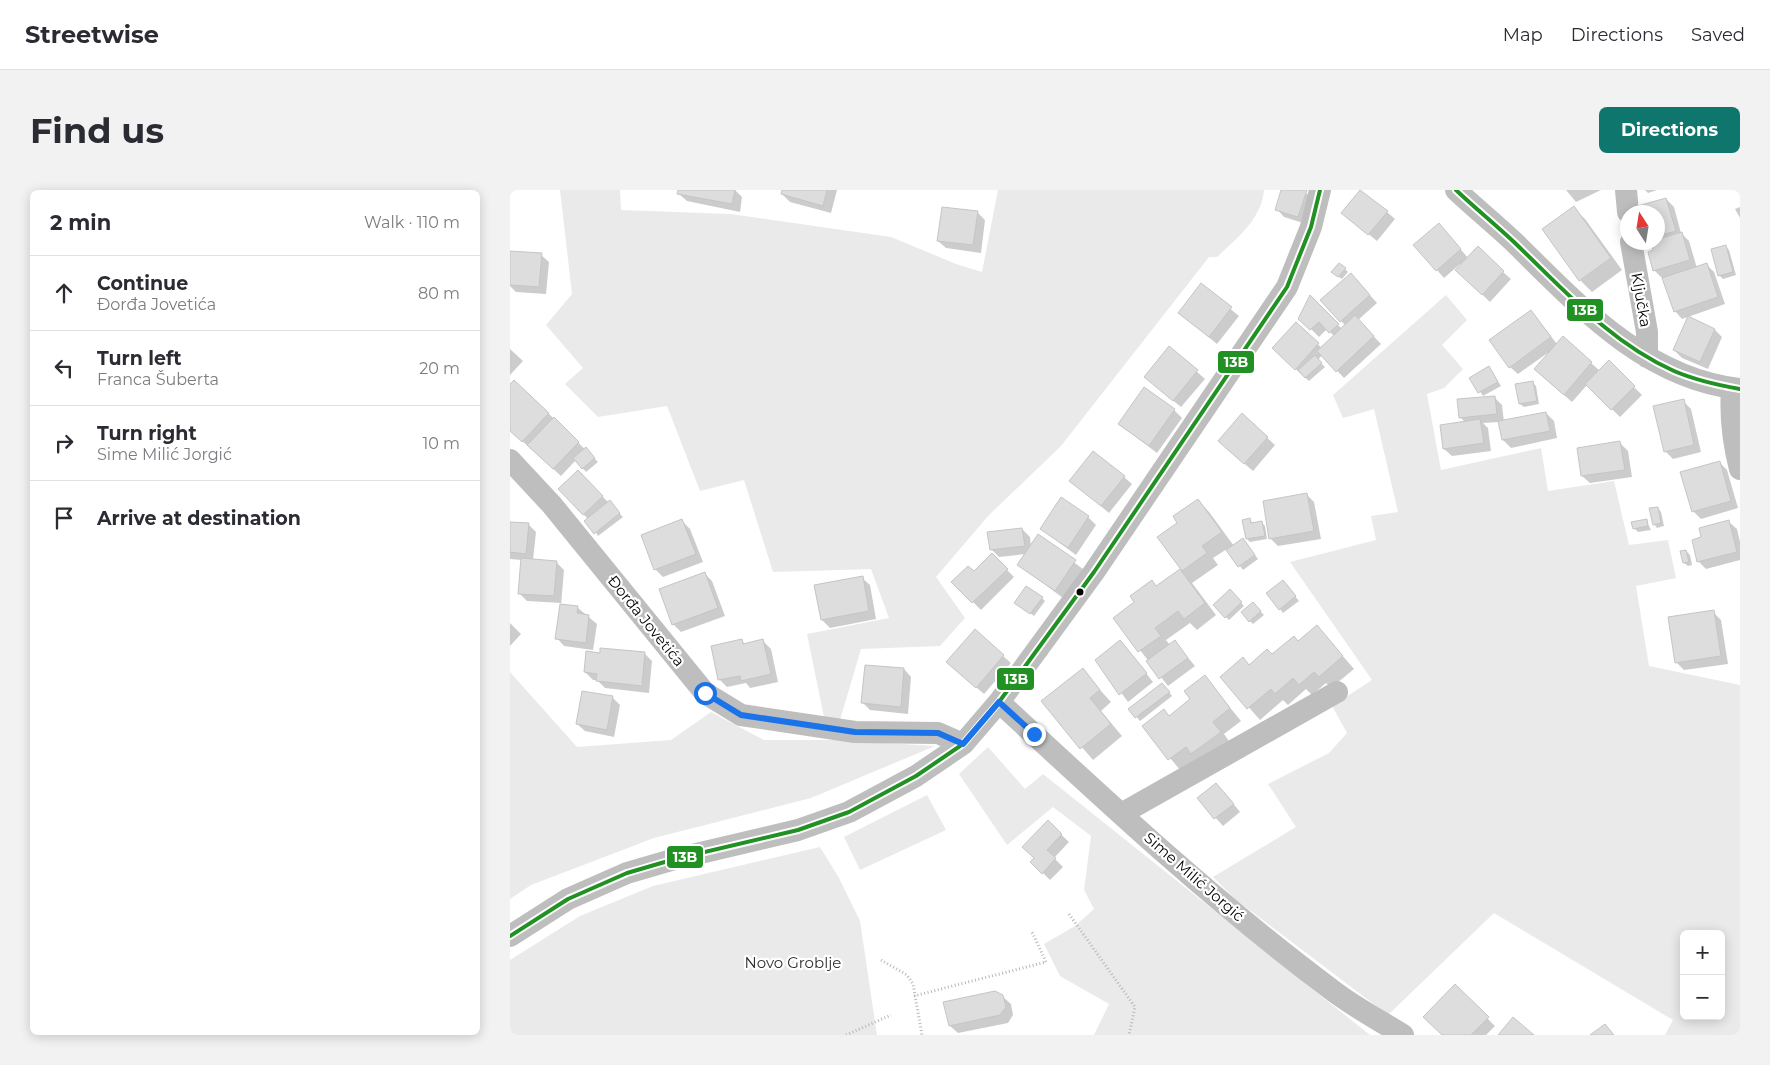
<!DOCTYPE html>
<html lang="en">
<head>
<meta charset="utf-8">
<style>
	body { margin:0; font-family:Montserrat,sans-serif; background:#f2f2f3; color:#2b2b33 }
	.controls { position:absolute; right:15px; bottom:15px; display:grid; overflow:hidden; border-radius:8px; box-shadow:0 2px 12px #0003 }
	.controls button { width:45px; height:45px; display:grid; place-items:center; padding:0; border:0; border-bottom:1px solid #e1e1e2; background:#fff; color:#2b2b33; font:25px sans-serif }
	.compass { position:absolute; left:1110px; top:15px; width:45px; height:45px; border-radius:50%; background:#fff; box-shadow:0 2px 12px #0003; rotate:348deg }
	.stop { position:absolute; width:15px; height:15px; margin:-11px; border:4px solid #1a73e8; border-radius:50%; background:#fff }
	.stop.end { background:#1a73e8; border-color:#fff; box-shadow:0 1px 5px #0008 }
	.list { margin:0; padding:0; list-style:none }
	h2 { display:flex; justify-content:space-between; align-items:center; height:65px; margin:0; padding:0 20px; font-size:21px }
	h2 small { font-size:16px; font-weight:400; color:#7c7c81 }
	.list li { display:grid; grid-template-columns:32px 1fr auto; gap:15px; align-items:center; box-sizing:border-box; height:75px; padding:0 20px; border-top:1px solid #e1e1e2 }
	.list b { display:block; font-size:19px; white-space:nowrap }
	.list p { margin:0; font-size:16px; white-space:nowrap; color:#7c7c81 }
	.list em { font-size:16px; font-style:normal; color:#7c7c81 }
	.icon { flex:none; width:28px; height:28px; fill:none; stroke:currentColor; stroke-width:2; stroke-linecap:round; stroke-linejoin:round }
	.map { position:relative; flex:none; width:1230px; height:845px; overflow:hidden; border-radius:8px }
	header { display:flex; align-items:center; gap:30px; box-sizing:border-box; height:70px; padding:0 25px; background:#fff; border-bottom:1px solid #e1e1e2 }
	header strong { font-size:24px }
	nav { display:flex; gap:28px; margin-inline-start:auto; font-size:18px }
	.intro { display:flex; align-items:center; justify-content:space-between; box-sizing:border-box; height:120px; padding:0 30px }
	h1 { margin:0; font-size:35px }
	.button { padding:12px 22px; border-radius:8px; background:#0f766e; color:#fff; font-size:18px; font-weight:700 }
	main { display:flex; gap:30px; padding:0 30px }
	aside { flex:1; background:#fff; border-radius:8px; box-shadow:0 2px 12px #0003 }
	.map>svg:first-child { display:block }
	.green { fill:#eaeaea; fill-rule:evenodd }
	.shadow { fill:#0003 }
	.building { fill:#ddd; stroke:#c5c5c5 }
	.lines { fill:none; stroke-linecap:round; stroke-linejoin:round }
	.path { stroke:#b8b8b8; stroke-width:3; stroke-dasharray:1 2.5; stroke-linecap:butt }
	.minor { stroke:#bebebe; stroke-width:22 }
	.bus-1-casing { stroke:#fff; stroke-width:8 }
	.bus-1 { stroke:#229124; stroke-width:4 }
	.route { stroke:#1a73e8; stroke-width:6 }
	.bus-dot { fill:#000; stroke:#fff; stroke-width:2 }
	.labels { text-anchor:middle; stroke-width:4.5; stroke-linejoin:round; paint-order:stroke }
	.street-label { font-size:15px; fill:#000; stroke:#fff }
	.park-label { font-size:15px; fill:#303030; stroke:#fff }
	.line-badge { stroke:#fff; stroke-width:2 }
	.badge-label { font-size:14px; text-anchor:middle; font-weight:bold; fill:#fff }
</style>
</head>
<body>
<header>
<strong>Streetwise</strong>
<nav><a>Map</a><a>Directions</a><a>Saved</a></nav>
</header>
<div class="intro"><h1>Find us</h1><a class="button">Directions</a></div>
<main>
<aside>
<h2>2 min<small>Walk · 110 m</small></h2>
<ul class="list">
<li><svg class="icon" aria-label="ahead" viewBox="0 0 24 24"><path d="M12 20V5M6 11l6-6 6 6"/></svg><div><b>Continue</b><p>Đorđa Jovetića</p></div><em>80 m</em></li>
<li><svg class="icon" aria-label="left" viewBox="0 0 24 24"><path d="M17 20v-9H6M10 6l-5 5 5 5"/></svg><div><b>Turn left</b><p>Franca Šuberta</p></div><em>20 m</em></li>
<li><svg class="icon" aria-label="right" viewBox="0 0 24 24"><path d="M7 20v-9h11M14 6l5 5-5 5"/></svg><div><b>Turn right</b><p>Sime Milić Jorgić</p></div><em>10 m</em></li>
<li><svg class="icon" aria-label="arrive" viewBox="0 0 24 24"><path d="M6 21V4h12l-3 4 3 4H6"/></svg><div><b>Arrive at destination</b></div></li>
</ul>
</aside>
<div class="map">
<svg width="1230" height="845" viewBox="0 0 1230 845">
	<rect width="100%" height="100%" fill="#fff"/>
	<path class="green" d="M50 0H110L111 20 220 24 381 47 446 74 472 82 488 0H754C752 29 726 49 707 67H699L551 256 479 325 426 387 455 428 430 456 351 459 330 530 314 527 297 444 379 428 361 379 263 382 234 290 190 301 157 216 88 227 55 194 73 178 36 135 62 104Z
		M936 105 957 130 932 155 953 179 934 198 917 204 931 280 1031 258 1038 301 1104 291 1119 355 1158 350 1166 388 1126 396 1139 476 1230 495V845H1155L1163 830 984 723 878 825 725 709 703 687 786 637 758 594 819 563 837 543 822 516 862 490 780 372 866 350 861 326 888 322 864 219 833 228 823 205ZM1174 744H1211V826H1174Z
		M0 482 67 557 161 550 201 522 254 550H327L425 556 301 608 144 648 21 695 0 709Z
		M478 557 515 599 533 584 860 845H584L599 814 550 786 534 754 565 736 584 719 574 700 581 646 543 617 497 655 449 584Z
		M417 605 436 640 350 680 334 647Z
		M310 657 329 688 350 731 367 845H0V770L70 726 143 696Z"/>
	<path class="shadow" d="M170 0H225L232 7 230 22 177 11 169 4Z
		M273 0H327L321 23 280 12 272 4Z
		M773 0H791L804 9 796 34 774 27 767 19Z
		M1056 0H1091L1066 12Z
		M1135 0H1147L1138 3Z
		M1156 9 1164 17 1171 43 1179 51 1187 78 1196 74 1204 82 1215 114 1172 129 1165 121 1152 88 1144 80 1145 61 1138 52H1148V22H1127Z
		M1230 17V28L1225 19Z
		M1063 18 1075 29 1112 80 1082 102 1070 90Z
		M467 22 475 30 471 63 436 58 428 51Z
		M877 22 885 29 867 51 841 30Z
		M937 43 958 68 993 82 1001 89 980 112 955 88 950 74 934 88 927 80Z
		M1215 56 1219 60 1226 85 1213 89 1209 85Z
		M31 65 39 72 36 104 6 102 0 96V74Z
		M835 79 838 82 832 89 826 85Z
		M848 92 867 113 848 130 871 154 834 188 812 165 808 170 815 177 799 191 771 166 786 134 812 158 824 146 817 139 809 147 790 128 800 107 832 139 836 136 831 131Z
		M691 95 729 126 707 154 669 123Z
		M1021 121 1047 154 1053 148 1090 181 1099 172 1132 205 1110 227 1077 195 1062 212 1033 187 1039 162 1008 184 1000 177Z
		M1205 140 1212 147 1198 179 1172 168 1164 160Z
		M660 158 695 189 671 217 643 194Z
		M0 159 13 171 0 185Z
		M979 178 991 196 973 206 961 188Z
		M1022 192 1026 196 1029 214 1014 217 1010 214Z
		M0 196 38 223 88 272 76 282 66 270 51 286 0 240Z
		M984 207 992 215 994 232 1036 223 1044 231 1047 248 1001 258 993 250 989 232 973 233 978 238 981 261 942 266 934 259 956 233 950 227Z
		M1173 211 1181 219 1191 262 1163 269 1155 261Z
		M664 220 672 228 647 263 609 234Z
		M732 225 765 255 743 281 717 259Z
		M1110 253 1118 261 1122 287 1080 293 1072 286Z
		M1209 272 1217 280 1228 318 1191 329 1183 321Z
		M68 282 113 327 88 346 78 329 49 299Z
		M614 287 622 294 599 323 569 298Z
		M796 304 804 312 811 349 768 356 761 349Z
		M688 310 699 322 724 356 736 353 748 369 733 380 717 359 703 368 708 375 682 393 706 425 687 440 680 433 656 450 660 455 665 452 685 476 658 496 605 428 626 413 642 391 647 397 672 379 669 333Z
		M1148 318 1151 322 1154 336 1147 338 1144 334Z
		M578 327 586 335 566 365 531 339Z
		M739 330 743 333 751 332 755 336 757 349 740 352 737 349Z
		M1136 330 1141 340 1128 342 1124 338Z
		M172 331 180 339 193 372 153 387 145 379Z
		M1219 332 1227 339 1230 352V370L1196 379 1188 371 1193 348Z
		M0 333 18 334 26 342 23 370 46 372 54 380 51 415 67 417 87 434 83 460 54 456 47 448 51 413 17 411 9 403 12 370 0 369Z
		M512 339 520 347 521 357 528 346 573 379 553 408 509 375 516 364 489 367 481 359Z
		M1176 361 1180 365 1182 375 1178 376 1174 373Z
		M482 365 504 387 471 420 443 392 464 383Z
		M195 384 202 391 215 426 171 442 163 434Z
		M352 388 360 395 366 429 320 438 312 430 306 396Z
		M776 395 789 411 773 423 770 419Z
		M720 401 734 416 719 430 704 415Z
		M532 408 535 411 524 426 510 416Z
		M743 414 754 425 743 434 740 431Z
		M1203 422 1211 430 1218 474 1174 480 1166 472Z
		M0 433 11 444 0 456Z
		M818 449 844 479 821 498 816 493 802 505 796 499 778 515 773 510 750 530 712 487 788 453Z
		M232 451 236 455 253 451 261 459 268 492 240 498 236 493 217 497 210 490Z
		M617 459 643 492 618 512 587 470Z
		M91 464H135L142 471 139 503 95 498 87 490H83L75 482Z
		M493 466 501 473 474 504 446 480Z
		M394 479 401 487 398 524 360 520 352 512Z
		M572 480 601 512 591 521 612 546 583 570 533 512Z
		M695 487 731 531 714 544 721 554 671 581 633 536 654 520 660 527 682 510Z
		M656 498 662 506 630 531 620 519Z
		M103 508 110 515 104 547 75 541 67 534Z
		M714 602 730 622 713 636 689 609Z
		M538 632 559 652 544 668 553 677 540 690 522 672 525 668Z
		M945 796 985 836 976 845H934Z
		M492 806 501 814 503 825 498 833 448 843 440 836Z"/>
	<path class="building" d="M168 0H225L222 14 167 4Z
		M272 0H317L313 16 271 4Z
		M771 0H797L788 27 765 20Z
		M850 0 878 21 858 45 831 23Z
		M1156 8 1166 41 1148 46V22H1126L1124 17Z
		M1064 16 1101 68 1069 91 1032 39Z
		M432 17 468 21 463 55 427 51Z
		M929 33 951 59 926 81 903 55Z
		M1172 42 1180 70 1143 81 1138 62 1143 60 1141 52H1148V49Z
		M1216 55 1223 82 1208 86 1201 59Z
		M968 56 994 81 972 105 945 80Z
		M0 61 32 63 29 97 0 95Z
		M829 73 836 78 828 87 821 82Z
		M1197 73 1208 107 1164 122 1152 88Z
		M841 83 860 105 830 132 810 110Z
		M691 93 722 117 699 147 668 123Z
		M800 105 829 134 819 143 809 132 800 140 788 129Z
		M1021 120 1041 147 999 178 979 150Z
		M845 125 864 146 826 182 807 161Z
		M1178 126 1205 139 1190 172 1163 160Z
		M786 132 809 153 785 180 762 158Z
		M1053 146 1082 172 1054 205 1024 179Z
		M659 156 688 180 663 211 634 187Z
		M805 165 812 173 795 188 788 180Z
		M1099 170 1125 196 1101 220 1075 194Z
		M979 176 988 192 968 203 959 188Z
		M4 190 39 223 12 252 0 241V194Z
		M1023 191 1027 211 1009 214 1005 194Z
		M634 197 665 219 639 256 608 234Z
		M985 206 987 224 949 228 947 209Z
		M1174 209 1184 255 1154 262 1143 216Z
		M1036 222 1040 241 992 250 988 231Z
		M732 223 758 247 734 274 708 251Z
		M44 227 69 252 43 279 17 255Z
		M970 229 974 253 933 259 930 235Z
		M1110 251 1115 280 1071 286 1067 258Z
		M76 257 85 268 72 279 63 268Z
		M583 261 615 286 591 316 559 291Z
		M1210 271 1221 311 1182 322 1170 282Z
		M68 280 93 306 73 325 48 299Z
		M797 303 804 341 759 349 753 311Z
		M551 307 579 326 558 358 530 339Z
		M688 309 712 342 692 356 697 363 672 381 647 347 667 333 663 326Z
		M100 310 110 323 84 344 74 331Z
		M1148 317 1151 333 1143 335 1139 318Z
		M740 328 741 333 752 331 755 346 736 349 732 330Z
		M172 329 186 364 144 380 131 345Z
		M1137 329 1138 336 1123 339 1121 332Z
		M1219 330 1227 362 1187 372 1182 350 1191 347 1189 338Z
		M0 332 19 333 16 364 0 362Z
		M512 338 515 356 480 360 477 342Z
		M528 344 566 370 545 401 507 375Z
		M733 348 745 365 728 377 716 360Z
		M1176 360 1179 372 1173 373 1170 361Z
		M482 363 498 379 462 413 441 392 458 376 464 381Z
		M11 368 47 371 44 406 8 404Z
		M670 379 695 413 674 429 668 421 645 438 651 446 628 462 603 428 624 412 620 406 642 390 646 396Z
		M195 382 208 418 162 435 149 399Z
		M353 386 359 421 311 430 304 395Z
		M773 390 786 406 769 420 756 403Z
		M516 396 533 407 520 424 504 413Z
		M720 399 732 412 715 428 703 415Z
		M743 412 751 421 739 432 731 422Z
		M50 414 68 416 67 423 79 425 76 453 45 449Z
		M1204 420 1211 466 1165 473 1158 427Z
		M807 435 833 466 809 487 804 482 789 495 783 488 765 504 761 499 737 519 710 487 733 467 739 475 757 459 762 464 784 446 788 451Z
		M465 439 494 465 466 498 436 472Z
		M232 449 233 454 253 449 261 484 231 491 230 486 208 490 201 456Z
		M610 450 637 483 609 505 585 470Z
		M665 450 678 468 649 489 636 471Z
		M90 458 135 462 132 496 86 491 87 484 74 482 76 461 90 463Z
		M355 475 394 478 391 517 351 513Z
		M573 478 590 500 580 508 601 534 570 559 531 511Z
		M695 485 720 518 703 532 711 542 681 564 676 557 658 570 632 536 654 519 659 526 680 509 674 501Z
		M652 493 660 502 625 528 618 519Z
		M72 501 103 506 97 540 66 534Z
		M706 593 724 614 704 629 687 608Z
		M538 630 552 644 537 660 546 668 532 684 520 672 524 668 512 657Z
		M945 794 979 827 961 845H932L913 827Z
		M485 801 493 805 496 817 490 825 439 836 433 812Z
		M1003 827 1024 845H988Z
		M1095 834 1104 845H1080Z"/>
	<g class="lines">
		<path class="path" d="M559 724 625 817 619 845
			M371 770 397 785 403 794 412 845
			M404 806 536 772 522 742
			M336 845 381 825"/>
		<path class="minor" d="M946 0C965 18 986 35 1005 53 1069 116 1136 189 1230 199
			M1116 0 1118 22
			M1121 52 1137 142V167
			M1222 198C1220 226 1223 252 1230 279
			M0 270 42 315 195 503 231 525 345 542 428 543 453 554
			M489 512C597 612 704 712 822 800 844 817 869 830 893 845
			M611 624 827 502
			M0 746 58 709 117 683 165 669 288 640 339 622 406 586 453 554 489 512 584 382 777 97 801 37 810 0"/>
		<g class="bus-1-casing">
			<path id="bus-1" d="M946 0C965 18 986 35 1005 53 1054 100 1101 153 1164 181 1185 190 1207 195 1230 199
				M0 746 58 709 117 683 165 669 288 640 339 622 406 586 453 554 489 512 584 382 777 97 801 37 810 0"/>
		</g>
		<use href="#bus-1" class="bus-1"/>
	</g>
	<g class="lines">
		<path class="route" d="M195 503 231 525 345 542 428 543 453 554 489 512 524 544"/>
	</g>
	<circle class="bus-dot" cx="570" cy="402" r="4.5"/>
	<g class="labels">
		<g class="street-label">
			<text transform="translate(1131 110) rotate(80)" y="5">Ključka</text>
			<text transform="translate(136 431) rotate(51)" y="5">Đorđa Jovetića</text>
			<text transform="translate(684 687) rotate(41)" y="5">Sime Milić Jorgić</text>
		</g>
		<g class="park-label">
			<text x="283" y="778">Novo Groblje</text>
		</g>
	</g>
	<g class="line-badge">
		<rect x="1056" y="108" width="38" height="24" rx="5" fill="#229124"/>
		<rect x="707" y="160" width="38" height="24" rx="5" fill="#229124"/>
		<rect x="486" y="477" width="39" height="24" rx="5" fill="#229124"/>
		<rect x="156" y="655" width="38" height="24" rx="5" fill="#229124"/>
	</g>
	<g class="badge-label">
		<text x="1075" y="125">13B</text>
		<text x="726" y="177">13B</text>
		<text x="506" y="494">13B</text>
		<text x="175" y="672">13B</text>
	</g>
</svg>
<div class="controls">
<button>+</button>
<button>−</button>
</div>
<svg class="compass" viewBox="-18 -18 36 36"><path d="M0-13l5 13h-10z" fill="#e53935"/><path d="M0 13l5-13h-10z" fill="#7c7c81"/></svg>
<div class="stop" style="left:195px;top:503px"></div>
<div class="stop end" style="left:524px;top:544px"></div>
</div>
</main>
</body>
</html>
